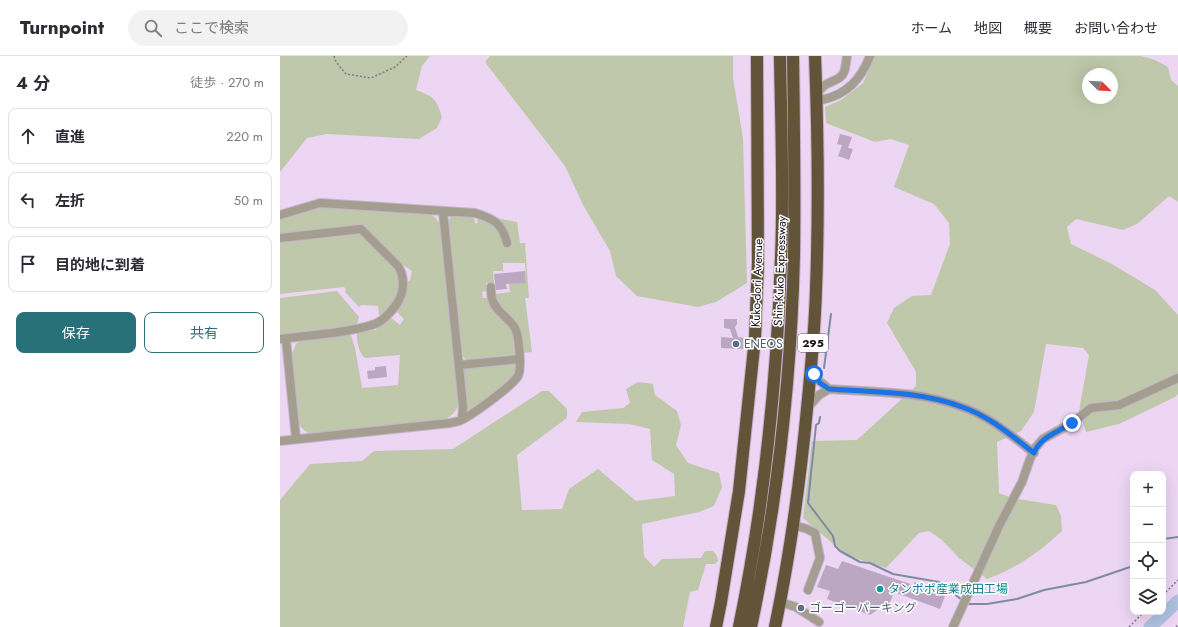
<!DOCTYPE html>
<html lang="ja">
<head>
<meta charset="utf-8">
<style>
	body { margin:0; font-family:Jost,"Noto Sans JP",sans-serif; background:#f2f2f3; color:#2b2b33 }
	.controls { position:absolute; right:12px; bottom:12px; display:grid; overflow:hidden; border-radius:8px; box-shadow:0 4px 16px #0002 }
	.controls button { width:36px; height:36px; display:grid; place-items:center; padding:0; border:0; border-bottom:1px solid #e1e1e2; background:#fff; color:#2b2b33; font:20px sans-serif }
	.compass { position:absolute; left:802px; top:12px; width:36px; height:36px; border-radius:50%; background:#fff; box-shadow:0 4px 16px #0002; rotate:114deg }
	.stop { position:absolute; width:12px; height:12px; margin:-9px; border:3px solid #1a73e8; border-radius:50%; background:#fff }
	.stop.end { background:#1a73e8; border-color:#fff; box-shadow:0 1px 4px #0008 }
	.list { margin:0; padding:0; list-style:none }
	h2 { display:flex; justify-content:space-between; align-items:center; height:52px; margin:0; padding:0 16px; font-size:17px }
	h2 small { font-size:13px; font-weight:400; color:#7c7c81 }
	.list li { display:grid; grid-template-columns:26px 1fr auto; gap:12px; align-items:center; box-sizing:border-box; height:56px; margin:0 8px 8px; padding:0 8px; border:1px solid #e1e1e2; border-radius:8px }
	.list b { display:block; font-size:15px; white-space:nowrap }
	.list em { font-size:13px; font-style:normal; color:#7c7c81 }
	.actions { display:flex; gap:8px; padding:12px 16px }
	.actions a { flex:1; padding:9px 0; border:1px solid #28707a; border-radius:8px; text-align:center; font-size:14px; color:#28707a }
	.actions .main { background:#28707a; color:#fff }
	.icon { flex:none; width:22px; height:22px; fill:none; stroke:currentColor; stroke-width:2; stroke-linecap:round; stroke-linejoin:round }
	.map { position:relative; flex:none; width:898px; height:571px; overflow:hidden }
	header { display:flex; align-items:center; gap:24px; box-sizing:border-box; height:56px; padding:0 20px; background:#fff; border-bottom:1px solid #e1e1e2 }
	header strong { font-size:19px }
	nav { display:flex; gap:22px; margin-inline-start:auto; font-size:14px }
	.search { width:280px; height:36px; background:#f2f2f3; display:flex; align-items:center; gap:10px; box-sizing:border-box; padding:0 14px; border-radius:22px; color:#7c7c81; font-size:15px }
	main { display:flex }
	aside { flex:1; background:#fff }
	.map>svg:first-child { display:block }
	.green { fill:#c0c8ab; fill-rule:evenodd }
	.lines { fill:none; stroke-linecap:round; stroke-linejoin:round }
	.stream { stroke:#7f8ba4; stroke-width:2 }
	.river { stroke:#adc1e0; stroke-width:13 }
	.building { fill:#bca7c3 }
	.minor-casing { stroke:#c5b2cb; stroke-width:10 }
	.highway-casing { stroke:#c5b2cb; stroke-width:14 }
	.path { stroke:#86778b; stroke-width:1.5; stroke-dasharray:2 2; stroke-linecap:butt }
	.minor { stroke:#a49e90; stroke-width:8 }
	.highway { stroke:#615438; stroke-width:12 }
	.route { stroke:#1a73e8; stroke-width:5 }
	.service-dot { fill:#5c6f8a; stroke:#fff; stroke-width:1.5 }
	.culture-dot { fill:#0f9aa8; stroke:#fff; stroke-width:1.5 }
	.labels { text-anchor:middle; stroke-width:3; stroke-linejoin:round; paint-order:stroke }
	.shield { fill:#fff; stroke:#5b565d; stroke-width:1 }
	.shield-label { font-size:11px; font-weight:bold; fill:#150d17 }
	.street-label { font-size:12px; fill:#150d17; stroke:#fff }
	.service-label { font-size:12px; fill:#4e5e75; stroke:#fff; text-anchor:start }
	.culture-label { font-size:12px; fill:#0d838f; stroke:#fff; text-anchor:start }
</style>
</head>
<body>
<header>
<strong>Turnpoint</strong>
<div class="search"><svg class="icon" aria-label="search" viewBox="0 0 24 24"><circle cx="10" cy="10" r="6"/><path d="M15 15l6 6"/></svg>ここで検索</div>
<nav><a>ホーム</a><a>地図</a><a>概要</a><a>お問い合わせ</a></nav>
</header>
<main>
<aside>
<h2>4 分<small>徒歩 · 270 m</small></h2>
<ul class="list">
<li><svg class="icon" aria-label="ahead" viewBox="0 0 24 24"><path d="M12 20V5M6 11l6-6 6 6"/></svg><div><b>直進</b></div><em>220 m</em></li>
<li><svg class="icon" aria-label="left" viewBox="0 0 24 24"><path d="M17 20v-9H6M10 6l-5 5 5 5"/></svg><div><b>左折</b></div><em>50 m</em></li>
<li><svg class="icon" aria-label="arrive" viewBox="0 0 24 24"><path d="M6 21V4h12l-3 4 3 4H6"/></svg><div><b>目的地に到着</b></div></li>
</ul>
<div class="actions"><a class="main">保存</a><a>共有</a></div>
</aside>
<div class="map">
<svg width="898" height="571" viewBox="0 0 898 571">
	<rect width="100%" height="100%" fill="#ecd6f3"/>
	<path class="green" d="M0 0H150L142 10 136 34C154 41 156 42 162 61L157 72 139 83 47 78 27 82 0 116Z
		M210 0H453V22L463 82 467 227 436 246 418 251 357 240 336 220 330 195 303 149 285 110 205 6Z
		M595 0H861L875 4 888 11 891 24 898 30V146L889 140 857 168 843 174 796 163 787 171 791 188 832 208 875 234 898 259V338L895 341 839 368 806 376 799 355 809 299 803 292 766 288 754 356 741 375 717 386 719 437 732 442 776 449 781 460 782 475C759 496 736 513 707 523L679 502 662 484 649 475 639 477 606 512 566 499 523 462 532 385 577 384 636 330V316L607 267 614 252 632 240 651 239 670 188 669 167 654 148 614 131 629 89 611 83 595 86 546 67 545 51 561 44 583 27ZM808 18H832V42H808Z
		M40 150 148 157C156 161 159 165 162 173L180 345C177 354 173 359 165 364L33 379C25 376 21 372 17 365L12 314V298L16 288 25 282 68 277 71 279 75 292 82 332 118 329 120 299 85 302C79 298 76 283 77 276L80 275 96 274 109 260 120 269 124 263 116 255 117 252 124 244 126 226 130 224 132 215 113 202 84 170 0 179V161Z
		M173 159H194L195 167 197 168 198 162 200 161 216 171 224 187 231 188C229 176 225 170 216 162L237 166 240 187H245L249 242H245L252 296 241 297 238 271 215 245 216 238 230 236 229 228 246 226 245 207H223V215H213L214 227H206L207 235 202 236 203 242H208L210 249 230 271 232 275 235 298 188 304 183 301 167 165Z
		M78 176 82 177 119 216C119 232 120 243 107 254 104 257 103 258 99 259L98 250 81 249 79 251 65 236 66 233 64 231 0 238V186Z
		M57 235 79 261 77 268 74 270 0 279V242Z
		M235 305 237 308C236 311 236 315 235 318 230 328 199 347 189 354H186L183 314 187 311Z
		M358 326 373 328 375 339 397 355 401 369 396 389 408 407 439 417 442 431 434 450 419 456 362 468 364 500 374 511 382 503 421 502 425 495H433L437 500 438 505 435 508H426L418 534 410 536 403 571H0V444L30 408 82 405 94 395 173 393 262 335H269L287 353V362L237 399 242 454 282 453 289 433 318 413 356 445 395 440 394 418 372 404 370 373 349 368 296 366 302 356 343 352 350 347 346 333Z"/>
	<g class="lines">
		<path class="stream" d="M544 312 551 258
			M540 361 539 367 536 369 528 447 553 480 555 490 560 495 580 506 590 507 613 518 659 526 682 544
			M883 483 898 481
			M689 548H707L737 543 764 534 806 526 853 510"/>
		<path class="river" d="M870 571 898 545"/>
	</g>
	<path class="building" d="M560 78 572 81 568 92 573 93 569 104 558 100 562 89 557 88Z
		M245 215 246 227 226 228 227 233 216 234 214 218Z
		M444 263H457V268L455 271 458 281 465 282V293L441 292V281L453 282 450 273 444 272Z
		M106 310 107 321 88 323 87 315 95 314V311Z
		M562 505 633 529 635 526 666 537 660 553 614 536 607 554 600 552 590 559 547 543 550 535 537 531 546 509 558 513Z"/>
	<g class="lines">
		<g class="minor-casing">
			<path id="minor" d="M537 38C545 23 560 27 564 16 566 11 566 5 567 0
				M541 44C567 39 581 23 590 0
				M163 156 183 350 182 363
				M0 159 40 147 195 157C214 163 222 167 227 187
				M0 182 81 173 118 210C123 218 124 227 122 236 120 247 105 264 95 268 81 273 66 275 52 277 35 279 17 281 0 283
				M6 283 16 383
				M179 309 239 303
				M532 313 537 323 549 333
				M528 351 539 339 549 333C594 336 640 335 682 351 709 360 732 380 754 397
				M0 385 170 367C172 366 176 366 179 365 191 360 231 331 238 320 242 313 239 280 235 272 229 262 215 255 212 243 211 239 211 235 211 231
				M513 469 527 473 535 477 540 502 528 534
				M500 546 516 551 539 566
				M673 571 719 470 742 426 750 403 756 391 763 383 792 367 811 352 839 349 898 322"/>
		</g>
		<g class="highway-casing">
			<path id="highway" d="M436 571 441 546 459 435 475 282 478 207 477 0
				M459 571C484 450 497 326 501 202 504 135 501 67 500 0
				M471 571C497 449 511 324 514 199 515 133 514 66 513 0
				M495 571C510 499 520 426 527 353 531 313 535 273 536 233 539 155 538 77 535 0"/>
		</g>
		<path class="path" d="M54 0 56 6 66 18 91 22 115 11 127 0
			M883 539 898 524
			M849 571 864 556
			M896 571 898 569"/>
		<use href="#minor" class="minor"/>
		<use href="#highway" class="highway"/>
	</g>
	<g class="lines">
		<path class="route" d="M534 318 540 327 549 333C593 336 640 335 682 351 709 360 732 380 754 397 760 381 778 376 792 367"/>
	</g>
	<g class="service-dot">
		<circle cx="456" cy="288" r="4"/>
		<circle cx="521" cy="552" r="4"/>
	</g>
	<circle class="culture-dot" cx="600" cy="533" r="4"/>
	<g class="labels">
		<rect class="shield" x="518" y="278" width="30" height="18" rx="3"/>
		<g class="shield-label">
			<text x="533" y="291">295</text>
		</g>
		<g class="street-label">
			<text transform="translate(500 215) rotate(-88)" y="4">Shin-Kuko Expressway</text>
			<text transform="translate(477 227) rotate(-88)" y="4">Kuko-dori Avenue</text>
		</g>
		<g class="service-label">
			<text x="464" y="292">ENEOS</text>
			<text x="529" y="556">ゴーゴーパーキング</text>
		</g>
		<g class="culture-label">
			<text x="608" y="537">タンポポ産業成田工場</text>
		</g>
	</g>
</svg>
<div class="controls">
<button>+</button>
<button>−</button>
<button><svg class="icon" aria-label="locate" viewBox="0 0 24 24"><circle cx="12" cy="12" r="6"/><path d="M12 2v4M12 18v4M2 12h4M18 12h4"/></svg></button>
<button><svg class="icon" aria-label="layers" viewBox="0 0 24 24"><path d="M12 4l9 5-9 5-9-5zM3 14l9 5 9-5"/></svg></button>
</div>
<svg class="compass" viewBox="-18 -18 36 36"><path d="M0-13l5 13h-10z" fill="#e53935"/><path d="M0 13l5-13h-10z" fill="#7c7c81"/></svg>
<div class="stop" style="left:534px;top:318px"></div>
<div class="stop end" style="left:792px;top:367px"></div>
</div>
</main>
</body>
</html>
